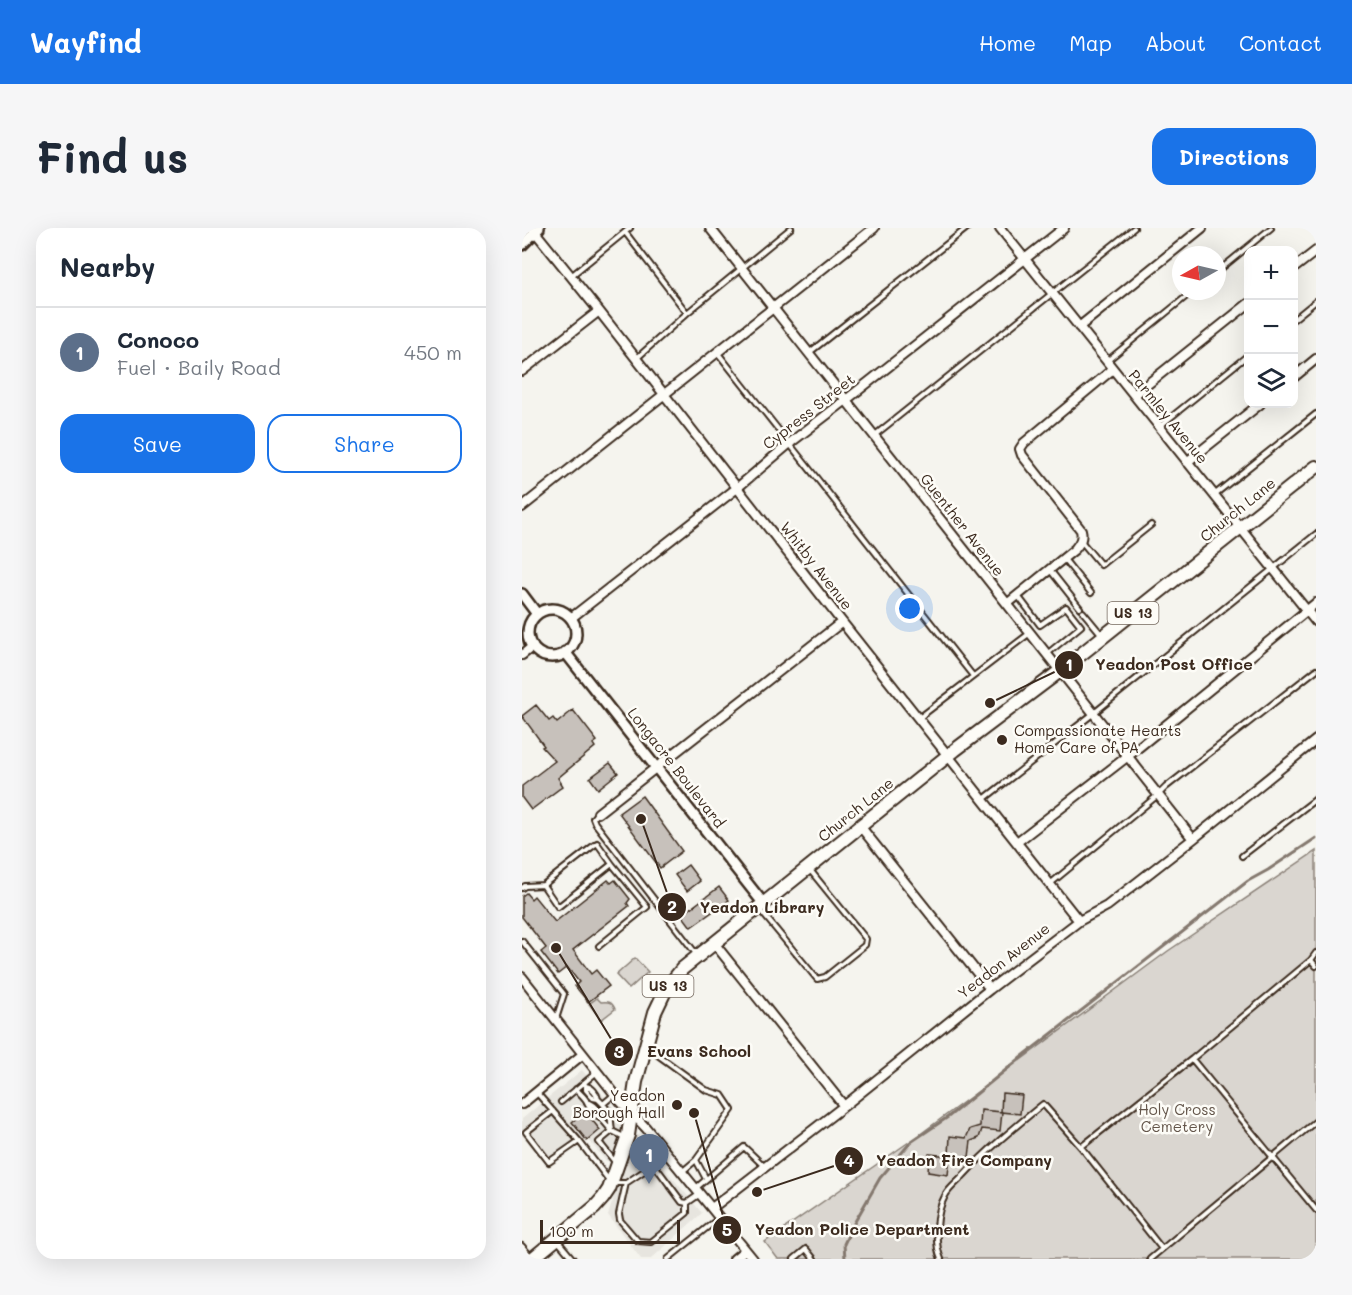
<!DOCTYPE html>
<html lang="en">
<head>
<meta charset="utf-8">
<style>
	body { margin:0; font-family:Mali,sans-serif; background:#f6f6f7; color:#1f2937 }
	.controls { position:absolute; right:18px; top:18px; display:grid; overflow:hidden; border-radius:12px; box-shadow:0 6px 24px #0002 }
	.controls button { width:54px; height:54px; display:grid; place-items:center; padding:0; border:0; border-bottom:2px solid #e0e1e3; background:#fff; color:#1f2937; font:30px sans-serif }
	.compass { position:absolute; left:650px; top:18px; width:54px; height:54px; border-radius:50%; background:#fff; box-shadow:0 6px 24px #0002; rotate:262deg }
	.scale { position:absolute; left:18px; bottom:15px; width:140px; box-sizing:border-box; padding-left:6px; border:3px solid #3b2a1e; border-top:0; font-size:16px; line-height:21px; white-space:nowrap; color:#3b2a1e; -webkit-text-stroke:4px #fdfcf7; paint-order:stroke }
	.you { position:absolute; left:388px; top:381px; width:21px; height:21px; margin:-15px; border:4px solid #fff; border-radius:50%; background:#1a73e8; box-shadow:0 0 0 9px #1a73e833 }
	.badge { display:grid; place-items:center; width:39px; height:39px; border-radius:50%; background:#1a73e8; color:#fff; font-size:20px; font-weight:700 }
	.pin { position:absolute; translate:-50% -50px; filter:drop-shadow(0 2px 3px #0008) }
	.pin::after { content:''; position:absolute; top:32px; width:21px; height:18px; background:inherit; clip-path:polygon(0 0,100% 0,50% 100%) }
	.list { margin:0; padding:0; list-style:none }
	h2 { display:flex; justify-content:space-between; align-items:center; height:78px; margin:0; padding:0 24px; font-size:26px }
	h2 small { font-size:20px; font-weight:400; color:#747a83 }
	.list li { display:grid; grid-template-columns:39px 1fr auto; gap:18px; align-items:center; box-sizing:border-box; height:90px; padding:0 24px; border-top:2px solid #e0e1e3 }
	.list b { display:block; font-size:22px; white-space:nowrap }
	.list p { margin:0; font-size:20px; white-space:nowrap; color:#747a83 }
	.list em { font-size:20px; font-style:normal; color:#747a83 }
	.actions { display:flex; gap:12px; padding:18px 24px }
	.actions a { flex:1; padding:14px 0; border:2px solid #1a73e8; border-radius:18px; text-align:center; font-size:21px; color:#1a73e8 }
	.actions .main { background:#1a73e8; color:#fff }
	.icon { flex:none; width:33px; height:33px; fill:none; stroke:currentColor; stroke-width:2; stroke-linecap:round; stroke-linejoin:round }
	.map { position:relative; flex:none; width:794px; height:1031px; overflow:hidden; border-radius:18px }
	header { display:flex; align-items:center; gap:36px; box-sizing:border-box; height:84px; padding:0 30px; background:#1a73e8; color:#fff }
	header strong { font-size:28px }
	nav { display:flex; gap:33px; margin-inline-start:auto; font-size:21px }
	.intro { display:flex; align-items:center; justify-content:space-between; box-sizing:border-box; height:144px; padding:0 36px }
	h1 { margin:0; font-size:42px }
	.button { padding:15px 27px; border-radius:18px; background:#1a73e8; color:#fff; font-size:21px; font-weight:700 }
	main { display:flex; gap:36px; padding:0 36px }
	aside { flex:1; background:#fff; border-radius:18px; box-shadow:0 6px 24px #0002 }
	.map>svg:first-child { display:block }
	.built { fill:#e7e5df }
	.green { fill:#dad6d0; stroke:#8a8077; stroke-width:1.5 }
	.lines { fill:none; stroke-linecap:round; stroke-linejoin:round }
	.stream { stroke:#84786e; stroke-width:3 }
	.building { fill:#c7c1bb; stroke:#3b2a1e; stroke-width:1.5 }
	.service-casing { stroke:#3b2a1e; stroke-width:8 }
	.minor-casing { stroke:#3b2a1e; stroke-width:12 }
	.tertiary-casing { stroke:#3b2a1e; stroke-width:14 }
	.primary-casing { stroke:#3b2a1e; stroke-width:16 }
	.service { stroke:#fdfcf7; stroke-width:4 }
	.minor { stroke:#fdfcf7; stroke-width:8 }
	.tertiary { stroke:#fdfcf7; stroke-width:9 }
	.primary { stroke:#fdfcf7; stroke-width:12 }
	.poi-dot { fill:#3b2a1e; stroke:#fdfcf7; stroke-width:2 }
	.labels { text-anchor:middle; stroke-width:5; stroke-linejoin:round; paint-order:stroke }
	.shield { fill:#fdfcf7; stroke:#75695f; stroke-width:1.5 }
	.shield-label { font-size:14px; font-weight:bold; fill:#3b2a1e }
	.street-label { font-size:15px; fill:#3b2a1e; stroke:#fdfcf7 }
	.poi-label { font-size:15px; fill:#3b2a1e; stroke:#fdfcf7; text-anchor:start }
	.park-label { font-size:15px; fill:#63554a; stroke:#fdfcf7 }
	.leader { fill:none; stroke:#3b2a1e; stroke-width:2 }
	.callout-dot { fill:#3b2a1e; stroke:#fdfcf7; stroke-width:2 }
	.mark-label { font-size:18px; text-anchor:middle; font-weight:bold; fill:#fff }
	.callout-label { font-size:16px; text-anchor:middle; font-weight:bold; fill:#3b2a1e; stroke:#fdfcf7; stroke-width:5; stroke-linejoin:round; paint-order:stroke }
</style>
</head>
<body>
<header>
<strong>Wayfind</strong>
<nav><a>Home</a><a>Map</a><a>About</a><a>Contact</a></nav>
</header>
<div class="intro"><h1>Find us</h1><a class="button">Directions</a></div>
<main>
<aside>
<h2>Nearby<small></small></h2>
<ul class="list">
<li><span class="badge" style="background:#5c6f8a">1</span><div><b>Conoco</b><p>Fuel · Baily Road</p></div><em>450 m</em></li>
</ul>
<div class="actions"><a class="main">Save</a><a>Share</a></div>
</aside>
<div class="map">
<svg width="794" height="1031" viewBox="0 0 794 1031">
	<rect width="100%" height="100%" fill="#f5f4ee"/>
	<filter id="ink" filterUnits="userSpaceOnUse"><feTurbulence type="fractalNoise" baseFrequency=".0167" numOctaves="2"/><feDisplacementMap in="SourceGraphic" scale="12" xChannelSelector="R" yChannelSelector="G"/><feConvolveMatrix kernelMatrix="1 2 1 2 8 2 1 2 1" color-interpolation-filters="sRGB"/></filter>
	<g filter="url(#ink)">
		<path class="built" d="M60 842 180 985 129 1031H119L86 987 102 939 83 932 65 910 25 937 0 907V891Z"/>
		<path class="green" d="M794 623V1031H256L243 1014 397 907 646 723Z
			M113 730 126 744 107 761 94 747Z
			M75 770 79 774C87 773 90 774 93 781L79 792 67 776Z"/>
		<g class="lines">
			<path class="stream" d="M323 1031 322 1016 331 997 358 950 389 914 426 889 501 828 726 653 746 642 794 610"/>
		</g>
		<path class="building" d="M14 477 27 493 31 490 35 495 51 482 75 513 71 516 73 519 36 550 41 558 9 582 0 570V558L33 533 20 519 22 518 0 488Z
			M88 535 96 545 76 561 68 550Z
			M120 568 160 623 138 640 97 585Z
			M166 637 178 653 165 663 153 647Z
			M86 652 89 655 93 652 108 671 105 675 107 678 51 722 69 746 74 742 87 758 66 774 53 758 57 754 45 739 36 746 19 724 24 720 0 689V668L4 665 9 671 12 668 33 694Z
			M197 659 207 672 169 699 160 687Z
			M480 865 500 867 498 886 479 884Z
			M64 882 71 890 70 892 78 902 65 913 50 894Z
			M459 882 480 884 478 903 460 901 457 910 449 913 447 929 427 927 428 908 444 910 448 901 458 898Z
			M407 926 428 928 426 947 406 944Z"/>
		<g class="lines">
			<g class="service-casing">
				<path id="service" d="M103 4 165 85
					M695 44 749 0
					M49 48 108 0
					M772 91 794 73
					M195 124 451 448
					M288 124 445 0
					M115 130 165 85 269 0
					M585 133 671 63
					M638 198 726 127
					M353 207 612 0
					M692 267 794 186
					M559 313 579 337 629 297
					M542 331 569 365
					M528 342 558 380
					M496 368 518 397 544 379 559 398 525 426
					M561 384 580 407
					M397 490 508 405
					M462 571 572 485 794 306
					M75 585 71 590 73 595 175 727
					M720 628 794 571
					M528 656 636 567 644 559 794 442
					M0 660 3 658 21 657 75 615 90 636 36 679 21 657
					M238 682 295 751 303 749 343 717 344 711 288 642
					M0 713 42 766 34 791
					M77 718 125 679 90 636
					M789 732 794 738
					M126 820 184 862 200 867 210 882 174 932 184 951
					M670 831 794 982
					M62 855 64 858V862L71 870 76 871 81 876
					M64 858C70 859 75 865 76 871
					M54 861C57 865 63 869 65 874 69 881 69 886 78 889 77 881 72 876 65 874
					M15 865 57 913 27 934 4 904 31 883
					M93 866 81 876 88 885 90 903 77 914 93 934
					M39 874 75 844
					M78 889 90 903 102 909
					M57 913 89 955H104L128 939H134L160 974 165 975 178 966
					M559 919 670 831 789 732 794 725
					M161 943 174 932
					M104 955 97 986 98 992 116 1013 129 1014 165 985V975
					M174 960 222 919 243 939
					M35 1012 51 1031
					M0 1018 10 1030
					M146 1031 197 990
					M272 1031 284 1021 292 1031
					M419 1031C412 1015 414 984 423 968 427 960 436 954 442 947 466 921 493 899 521 876L559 919 640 1021
					M628 1031 794 893"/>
			</g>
			<g class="minor-casing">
				<path id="minor" d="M10 0 77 83 320 394 557 693
					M188 0 671 611
					M478 0 794 394
					M772 40 794 23
					M557 99 680 0
					M0 143 77 83
					M772 149 794 131
					M612 167 726 76
					M665 234 738 176
					M0 279 352 0
					M485 376 553 321C558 315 561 310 559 302L500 227 498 221 502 215 591 141
					M49 390 215 260 268 215 324 172 542 0
					M0 427 11 418
					M76 585 320 394
					M338 598 468 761
					M495 614 606 528 794 375
					M192 715 322 878
					M0 749 99 874 124 900 231 1031
					M0 876 61 826
					M190 980 322 878 468 761 557 693 585 678 671 611 794 512
					M212 1031 223 1022"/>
			</g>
			<g class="tertiary-casing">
				<path id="tertiary" d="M0 17 17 0
					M0 366 15 386
					M6 405a24 24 0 1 1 48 0a24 24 0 1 1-48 0Z
					M43 424 241 675"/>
			</g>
			<g class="primary-casing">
				<path id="primary" d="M10 1031 73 979 81 970 87 961 106 907 114 854 133 784 144 761 160 741 433 522 538 443 794 239"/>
			</g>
			<use href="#service" class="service"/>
			<use href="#minor" class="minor"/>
			<use href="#tertiary" class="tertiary"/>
			<use href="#primary" class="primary"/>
		</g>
	</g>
	<g class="poi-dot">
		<circle cx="480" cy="512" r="6"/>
		<circle cx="155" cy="877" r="6"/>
	</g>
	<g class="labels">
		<g class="shield">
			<rect x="585.5" y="374" width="51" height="22" rx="4.5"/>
			<rect x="120.5" y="747" width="51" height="22" rx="4.5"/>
		</g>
		<g class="shield-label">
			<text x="611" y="390">US 13</text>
			<text x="146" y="763">US 13</text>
		</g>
		<g class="street-label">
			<text transform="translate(287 184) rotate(-38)" y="5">Cypress Street</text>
			<text transform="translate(646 189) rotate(51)" y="5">Parmley Avenue</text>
			<text transform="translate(716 282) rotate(-39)" y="5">Church Lane</text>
			<text transform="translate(440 297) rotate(52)" y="5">Guenther Avenue</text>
			<text transform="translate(294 338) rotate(52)" y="5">Whitby Avenue</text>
			<text transform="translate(154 540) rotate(52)" y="5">Longacre Boulevard</text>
			<text transform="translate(334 582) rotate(-39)" y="5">Church Lane</text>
			<text transform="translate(482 733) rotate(-38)" y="5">Yeadon Avenue</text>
		</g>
		<g class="poi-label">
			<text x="492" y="508">Compassionate Hearts<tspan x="492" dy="17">Home Care of PA</tspan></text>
			<text x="143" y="873" text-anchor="end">Yeadon<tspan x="143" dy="17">Borough Hall</tspan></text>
		</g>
		<g class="park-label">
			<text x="655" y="887">Holy Cross<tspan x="655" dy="17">Cemetery</tspan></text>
		</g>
	</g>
	<path class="leader" d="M468 475L547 437M119 591L150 679M34 720L97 824M235 964L327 933M172 885L205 1002"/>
	<g class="callout-dot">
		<circle cx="468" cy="475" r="6"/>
		<circle cx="119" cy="591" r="6"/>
		<circle cx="34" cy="720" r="6"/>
		<circle cx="235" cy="964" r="6"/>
		<circle cx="172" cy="885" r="6"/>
		<circle cx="547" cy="437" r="15"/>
		<circle cx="150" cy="679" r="15"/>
		<circle cx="97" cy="824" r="15"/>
		<circle cx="327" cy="933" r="15"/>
		<circle cx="205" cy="1002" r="15"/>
	</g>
	<g class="mark-label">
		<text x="547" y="443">1</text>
		<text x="150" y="685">2</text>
		<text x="97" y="830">3</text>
		<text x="327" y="939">4</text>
		<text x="205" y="1008">5</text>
	</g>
	<g class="callout-label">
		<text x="652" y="442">Yeadon Post Office</text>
		<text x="240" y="685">Yeadon Library</text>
		<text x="177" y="829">Evans School</text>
		<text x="442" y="938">Yeadon Fire Company</text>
		<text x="340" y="1007">Yeadon Police Department</text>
	</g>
</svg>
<div class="controls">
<button>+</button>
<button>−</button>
<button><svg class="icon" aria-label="layers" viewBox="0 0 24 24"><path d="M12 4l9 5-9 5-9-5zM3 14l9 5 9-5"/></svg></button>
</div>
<svg class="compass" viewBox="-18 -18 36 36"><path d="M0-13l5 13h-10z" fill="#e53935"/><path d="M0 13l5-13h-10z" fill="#747a83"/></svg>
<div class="scale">100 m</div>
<div class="you"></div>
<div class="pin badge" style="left:127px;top:956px;background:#5c6f8a">1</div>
</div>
</main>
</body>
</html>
